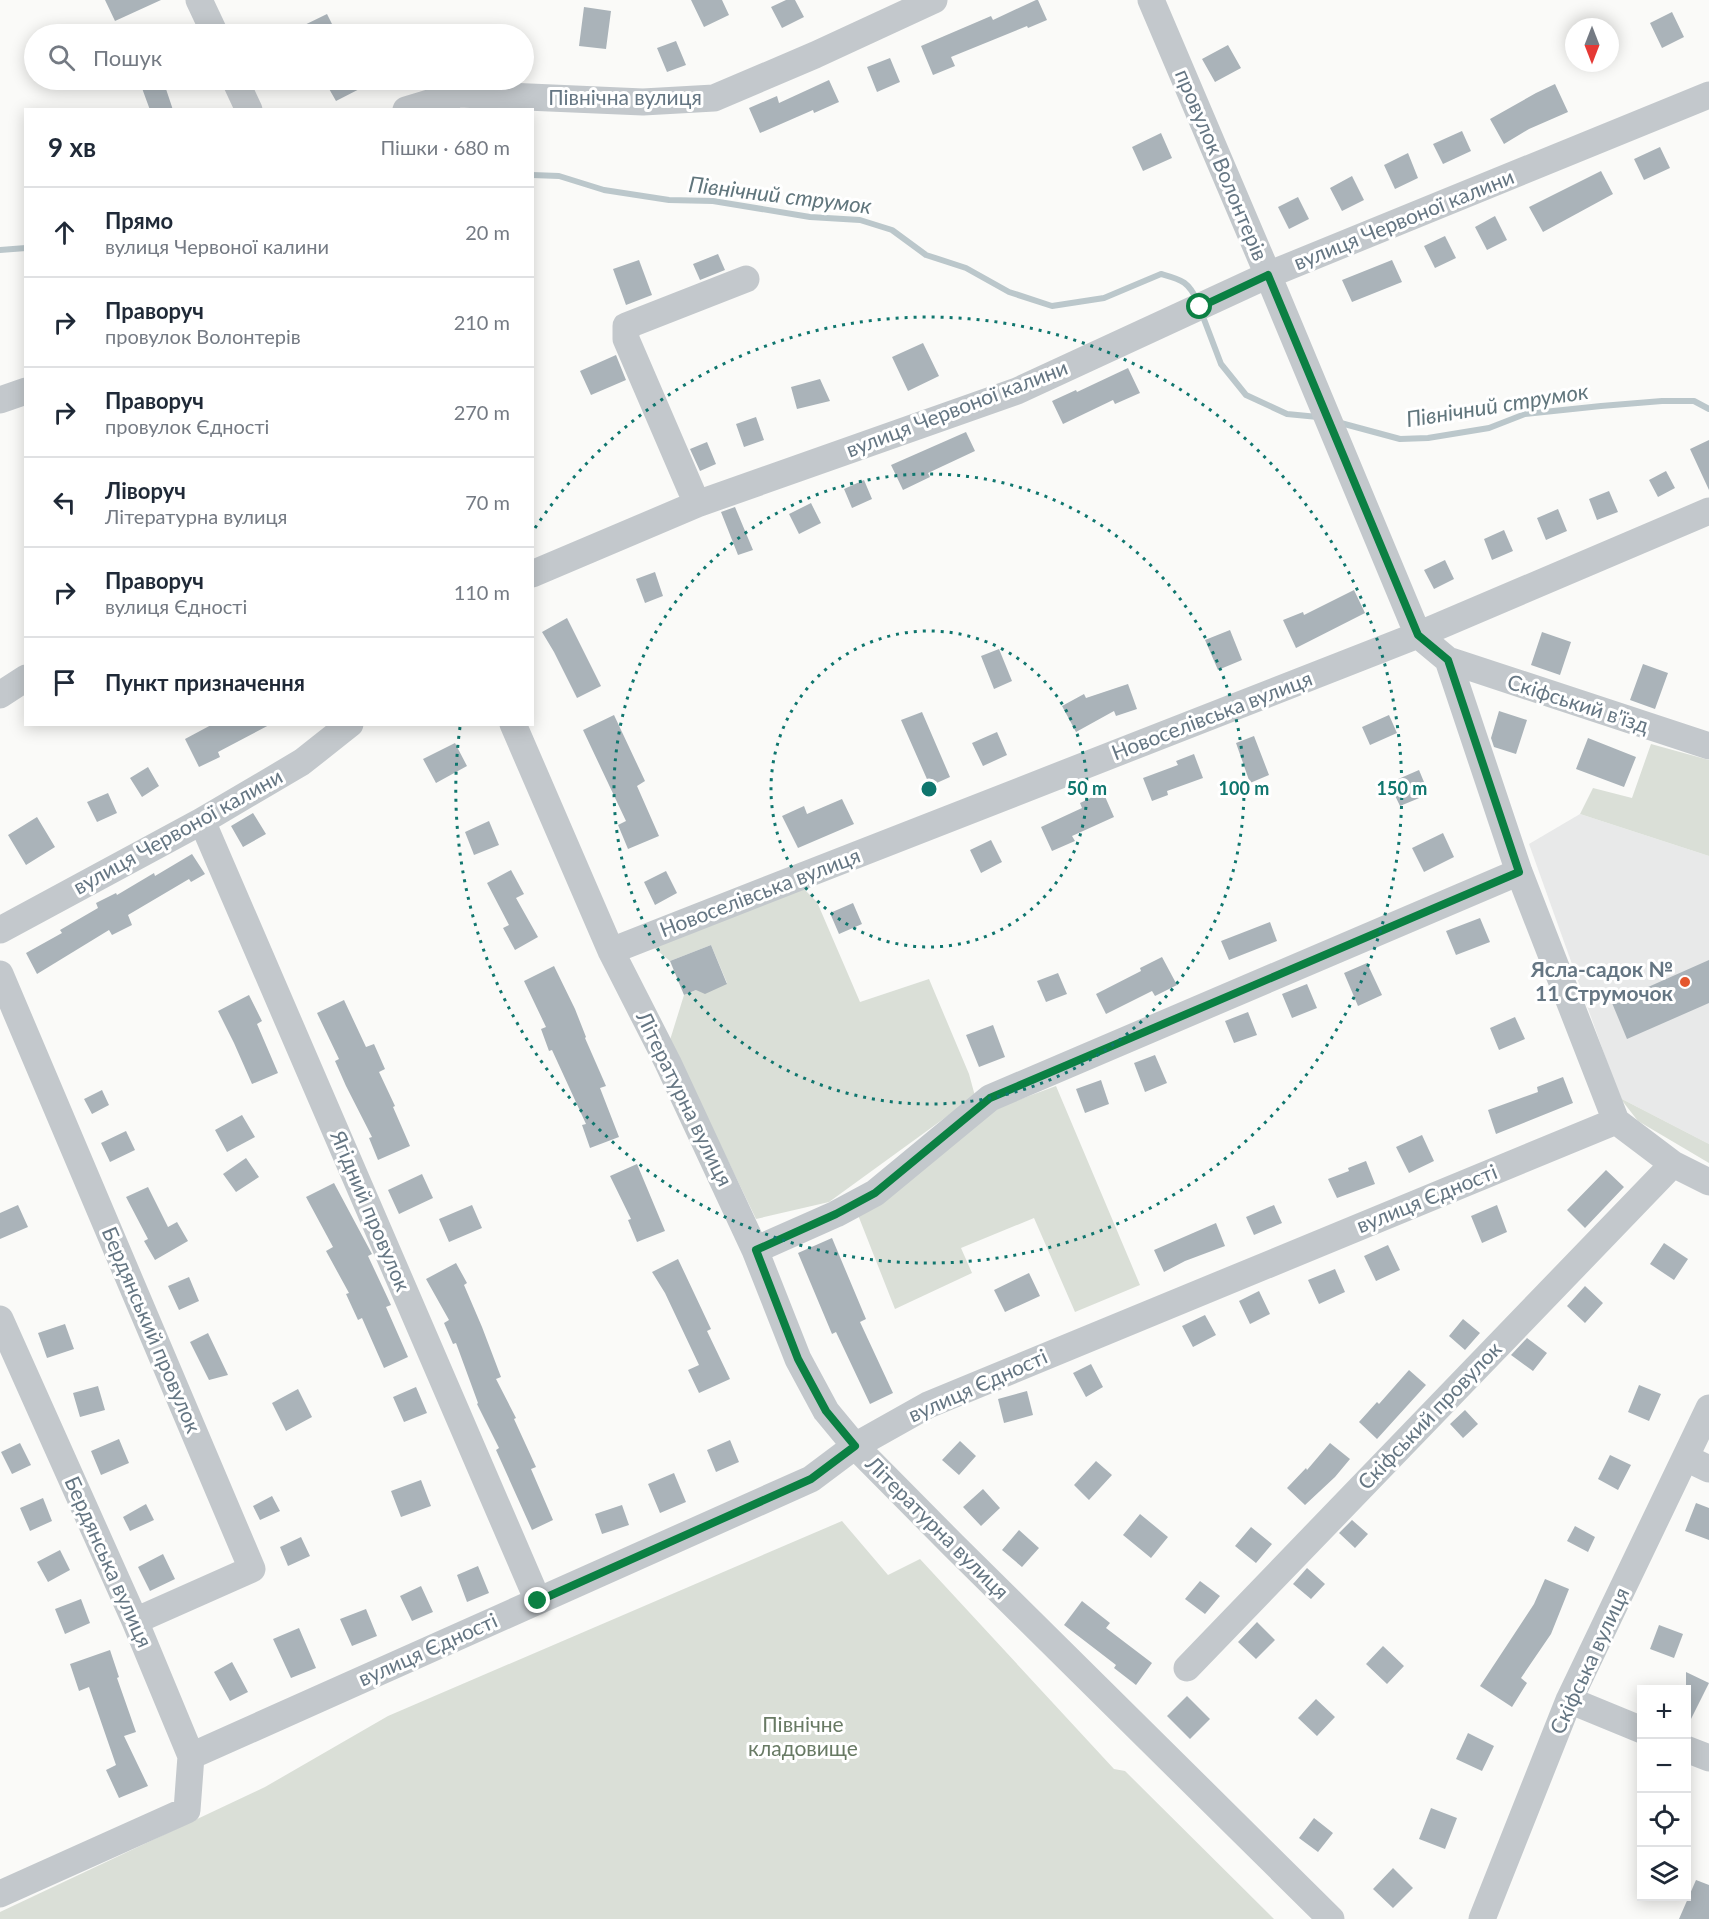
<!DOCTYPE html>
<html lang="uk">
<head>
<meta charset="utf-8">
<style>
	body { margin:0; font-family:Lato,sans-serif; background:#f6f6f7; color:#1f2937 }
	.controls { position:absolute; right:18px; bottom:18px; display:grid; overflow:hidden; border-radius:0px; box-shadow:0 3px 15px #0003 }
	.controls button { width:54px; height:54px; display:grid; place-items:center; padding:0; border:0; border-bottom:2px solid #e0e1e3; background:#fff; color:#1f2937; font:30px sans-serif }
	.compass { position:absolute; left:1565px; top:18px; width:54px; height:54px; border-radius:50%; background:#fff; box-shadow:0 3px 15px #0003; rotate:180deg }
	.stop { position:absolute; width:18px; height:18px; margin:-14px; border:4px solid #0b8043; border-radius:50%; background:#fff }
	.stop.end { background:#0b8043; border-color:#fff; box-shadow:0 2px 6px #0008 }
	.list { margin:0; padding:0; list-style:none }
	h2 { display:flex; justify-content:space-between; align-items:center; height:78px; margin:0; padding:0 24px; font-size:26px }
	h2 small { font-size:20px; font-weight:400; color:#747a83 }
	.list li { display:grid; grid-template-columns:39px 1fr auto; gap:18px; align-items:center; box-sizing:border-box; height:90px; padding:0 24px; border-top:2px solid #e0e1e3 }
	.list b { display:block; font-size:22px; white-space:nowrap }
	.list p { margin:0; font-size:20px; white-space:nowrap; color:#747a83 }
	.list em { font-size:20px; font-style:normal; color:#747a83 }
	.icon { flex:none; width:33px; height:33px; fill:none; stroke:currentColor; stroke-width:2; stroke-linecap:round; stroke-linejoin:round }
	.map { position:relative; flex:none; width:1709px; height:1919px; overflow:hidden }
	.search { position:absolute; background:#fff; box-shadow:0 3px 15px #0003; left:24px; top:24px; width:510px; height:66px; display:flex; align-items:center; gap:15px; box-sizing:border-box; padding:0 21px; border-radius:33px; color:#747a83; font-size:22px }
	.panel { position:absolute; background:#fff; box-shadow:0 3px 15px #0003; left:24px; top:108px; width:510px; height:618px; border-radius:0px }
	.map>svg:first-child { display:block }
	.built { fill:#e8e9e9 }
	.green { fill:#dadfd7 }
	.lines { fill:none; stroke-linecap:round; stroke-linejoin:round }
	.stream { stroke:#bbc7cb; stroke-width:6 }
	.building { fill:#aab3b9 }
	.minor { stroke:#c3c8cc; stroke-width:27 }
	.route { stroke:#0b8043; stroke-width:8 }
	.ring { fill:none; stroke:#0f766e; stroke-width:3; stroke-dasharray:3 6 }
	.poi-dot { fill:#e4572e; stroke:#fff; stroke-width:2 }
	.labels { text-anchor:middle; stroke-width:6; stroke-linejoin:round; paint-order:stroke }
	.street-label { font-size:21px; fill:#657683; stroke:#fff }
	.poi-label { font-size:21px; font-weight:bold; fill:#657683; stroke:#fff; text-anchor:end }
	.park-label { font-size:21px; fill:#687a64; stroke:#fff }
	.water-label { font-size:22px; font-style:italic; fill:#60757c; stroke:#fff }
	.centre { fill:#0f766e; stroke:#fff; stroke-width:3 }
	.ring-label { font-size:18px; text-anchor:middle; font-weight:bold; fill:#0f766e; stroke:#fff; stroke-width:6; stroke-linejoin:round; paint-order:stroke }
</style>
</head>
<body>
<div class="map">
<svg width="1709" height="1919" viewBox="0 0 1709 1919">
	<rect width="100%" height="100%" fill="#fafaf8"/>
	<path class="built" d="M1580 814 1709 856V1144L1620 1098 1529 844Z"/>
	<path class="green" d="M1651 744 1709 760V856L1580 814 1593 788 1632 798Z
		M804 889 817 902 860 1002 929 979 969 1074 975 1096 829 1202 756 1219 670 1040 684 995 696 990 727 983 711 945 670 961 653 947Z
		M1056 1086 1140 1285 1075 1312 1034 1218 961 1248 972 1273 895 1309 858 1215 991 1110Z
		M1620 1098 1709 1144V1163L1638 1121Z
		M842 1521 888 1575 920 1559 1114 1769 1125 1771 1274 1919H0V1912L265 1787 388 1716Z"/>
	<g class="lines">
		<path class="stream" d="M532 175 559 176 604 190 669 200 713 201 810 217 860 220 892 230 926 255 966 268 1009 292 1052 306 1104 298 1161 274C1182 280 1188 281 1198 302
			M0 250 26 248
			M1202 314 1221 364 1246 395 1287 414 1318 417
			M1337 422 1400 439 1428 438 1489 428 1525 414 1601 406 1662 401H1694L1709 409"/>
	</g>
	<path class="building" d="M105 0H161L115 21Z
		M691 0H722L729 15 704 27Z
		M786 0H795L804 17 782 28 771 7Z
		M1036 0H1038L1047 20 1028 28 1027 26 951 57 955 66 933 75 921 46 991 16 993 20Z
		M584 7 611 11 606 49 579 46Z
		M1672 12 1684 37 1662 48 1650 23Z
		M327 14 337 34H286Z
		M676 41 686 65 667 72 657 48Z
		M1228 45 1241 68 1215 82 1202 59Z
		M890 58 900 82 877 92 867 67Z
		M139 80H163L173 110H150Z
		M324 80H377L336 101Z
		M829 80 839 102 814 113 813 110 760 133 749 108 777 96 779 103Z
		M1555 84 1568 112 1529 129 1504 144 1490 119 1536 93Z
		M1462 131 1471 151 1443 164 1433 144Z
		M1161 133 1172 158 1143 171 1132 147Z
		M1660 147 1670 168 1644 180 1634 159Z
		M1408 153 1418 178 1395 189 1384 165Z
		M1601 171 1613 194 1543 232 1529 207Z
		M1352 176 1364 200 1342 211 1330 188Z
		M1298 197 1309 219 1289 229 1278 207Z
		M1495 216 1507 240 1487 250 1475 227Z
		M1445 236 1456 258 1435 268 1424 246Z
		M718 254 725 270 700 280 693 264Z
		M639 260 652 295 626 305 613 269Z
		M1392 260 1402 282 1352 302 1342 280Z
		M923 343 939 376 908 391 892 357Z
		M616 355 626 380 591 395 580 371Z
		M1128 368 1140 393 1115 404 1113 400 1063 424 1052 401 1076 390 1077 392Z
		M820 379 830 401 797 409 791 387Z
		M756 417 764 440 744 447 736 424Z
		M966 432 975 451 928 473 930 477 903 490 891 465Z
		M1709 440V490L1690 449Z
		M707 442 716 464 700 471 690 449Z
		M1666 471 1675 488 1658 497 1649 480Z
		M864 480 872 499 852 508 844 489Z
		M1609 491 1618 512 1597 520 1589 499Z
		M811 503 821 523 799 534 789 514Z
		M735 507 753 550 738 555 721 512Z
		M1558 509 1567 531 1546 540 1537 518Z
		M1504 530 1513 551 1492 560 1484 539Z
		M1445 560 1454 579 1434 589 1424 570Z
		M655 572 663 596 645 603 636 579Z
		M1354 590 1365 613 1296 648 1283 620 1303 612 1304 615Z
		M567 618 601 686 577 698 554 652 542 632Z
		M1230 630 1242 660 1218 670 1205 640Z
		M1542 632 1571 642 1560 675 1531 665Z
		M999 649 1012 681 994 689 981 656Z
		M1643 664 1668 673 1655 709 1630 700Z
		M1128 684 1137 709 1116 716 1114 711 1076 732 1062 706 1084 694 1086 698Z
		M1499 711 1527 720 1516 754 1494 747 1491 738Z
		M922 712 950 777 930 786 901 720Z
		M614 715 645 781 637 786 659 836 628 849 618 825 626 821 583 730Z
		M1389 715 1397 733 1370 745 1362 727Z
		M213 724H271L218 752 220 757 199 767 185 739Z
		M997 732 1007 755 983 766 972 743Z
		M1254 736 1269 775 1250 783 1236 743Z
		M1588 738 1636 757 1624 787 1576 769Z
		M455 743 467 766 436 783 423 759Z
		M1194 754 1203 778 1167 791 1168 795 1152 801 1143 778 1178 765 1176 761Z
		M148 767 159 786 142 797 130 778Z
		M1419 770 1429 794 1400 806 1389 783Z
		M1103 792 1114 817 1072 836 1075 841 1052 851 1041 827 1082 808 1080 803Z
		M108 793 117 813 97 822 87 802Z
		M842 799 854 824 798 848 782 816 804 806 807 814Z
		M253 813 266 834 243 847 231 826Z
		M37 817 55 847 26 865 8 835Z
		M489 821 499 845 474 855 465 832Z
		M1443 833 1454 857 1424 872 1412 848Z
		M991 840 1002 862 981 873 970 850Z
		M192 854 205 874 191 882 189 879 128 915 132 925 112 935 109 930 37 974 26 953 62 933 60 930 98 908 96 903 116 893 117 895 154 873 155 876Z
		M511 870 524 894 516 898 538 937 515 950 503 928 509 925 487 883Z
		M666 871 677 893 655 905 644 882Z
		M853 903 862 924 839 934 830 913Z
		M1480 918 1490 942 1456 955 1446 931Z
		M1270 922 1277 941 1229 960 1221 941Z
		M711 945 727 984 705 994 696 990 684 995 670 961Z
		M1162 957 1177 985 1155 996 1152 991 1106 1014 1096 994 1141 971 1140 968Z
		M1709 960V1003L1627 1039 1612 1003Z
		M1367 963 1382 995 1358 1006 1344 973Z
		M554 966 575 1009 586 1037 585 1038 606 1086 600 1088 619 1137 590 1148 582 1125 586 1124 552 1050 549 1051 541 1029 546 1027 524 981Z
		M1058 973 1067 994 1046 1002 1037 981Z
		M1307 984 1317 1008 1292 1018 1282 994Z
		M249 995 262 1021 257 1024 278 1073 252 1084 234 1043 218 1011Z
		M344 1000 366 1047 374 1044 385 1069 379 1072 395 1106 393 1107 410 1146 378 1160 369 1138 372 1137 346 1086 335 1061 339 1059 317 1013Z
		M1248 1012 1257 1035 1234 1043 1225 1021Z
		M1515 1017 1525 1039 1499 1050 1490 1028Z
		M993 1025 1005 1057 979 1067 966 1035Z
		M1155 1055 1167 1083 1145 1092 1134 1063Z
		M1563 1077 1573 1103 1496 1134 1488 1110 1538 1092 1537 1087Z
		M1101 1080 1109 1104 1085 1113 1076 1089Z
		M102 1090 109 1105 92 1114 84 1099Z
		M242 1115 255 1137 227 1152 215 1130Z
		M126 1131 135 1150 110 1162 101 1143Z
		M1422 1135 1434 1161 1409 1173 1396 1147Z
		M246 1158 259 1177 236 1192 223 1174Z
		M1366 1161 1375 1184 1337 1198 1328 1179 1349 1171 1348 1168Z
		M637 1164 665 1231 637 1242 628 1220 631 1219 610 1176Z
		M1606 1170 1624 1187 1585 1228 1567 1210Z
		M422 1174 433 1198 399 1214 388 1190Z
		M334 1183 372 1254 368 1256 391 1305 386 1307 408 1357 384 1368 362 1318 358 1320 346 1294 349 1293 326 1251 333 1247 306 1197Z
		M148 1187 168 1227 177 1222 188 1241 155 1260 144 1241 148 1239 126 1197Z
		M18 1205 28 1227 0 1239V1213Z
		M472 1205 482 1228 449 1242 439 1219Z
		M1274 1205 1282 1223 1254 1235 1246 1217Z
		M1497 1205 1507 1232 1482 1243 1471 1216Z
		M1216 1223 1225 1246 1185 1261 1164 1272 1154 1250Z
		M832 1238 866 1319 860 1322 893 1393 870 1404 836 1332 832 1334 798 1253Z
		M1664 1243 1688 1259 1674 1280 1650 1264Z
		M1388 1245 1400 1270 1376 1281 1364 1256Z
		M678 1259 711 1329 707 1331 730 1379 699 1393 688 1370 699 1365 665 1293 652 1272Z
		M456 1263 467 1283 464 1285 482 1327 501 1377 496 1379 516 1418 514 1419 536 1467 531 1469 553 1520 532 1530 496 1450 499 1448 477 1404 478 1403 456 1343 453 1344 444 1323 449 1320 426 1279Z
		M1335 1269 1345 1292 1319 1304 1308 1280Z
		M1029 1273 1040 1296 1005 1312 994 1290Z
		M189 1277 199 1301 179 1310 168 1286Z
		M1585 1286 1603 1303 1585 1323 1567 1306Z
		M1259 1291 1270 1314 1250 1324 1239 1301Z
		M1205 1315 1216 1335 1193 1347 1182 1326Z
		M1463 1319 1480 1333 1465 1350 1449 1336Z
		M65 1324 74 1349 47 1358 38 1333Z
		M208 1333 228 1375 209 1380 190 1342Z
		M1527 1338 1547 1353 1533 1371 1511 1355Z
		M1091 1364 1103 1387 1086 1397 1073 1373Z
		M1409 1370 1426 1385 1377 1439 1359 1422 1377 1402 1379 1404Z
		M1639 1385 1661 1394 1649 1421 1628 1412Z
		M98 1386 105 1410 80 1417 73 1393Z
		M416 1387 427 1413 404 1422 393 1397Z
		M298 1389 312 1417 286 1431 272 1403Z
		M1027 1391 1033 1415 1004 1423 998 1399Z
		M1465 1410 1478 1424 1463 1438 1450 1424Z
		M119 1439 129 1463 101 1475 91 1451Z
		M730 1440 739 1462 716 1472 707 1450Z
		M960 1441 976 1456 959 1475 942 1460Z
		M20 1443 31 1465 12 1474 1 1452Z
		M1330 1443 1350 1459 1335 1477 1305 1505 1287 1488 1306 1468 1307 1470Z
		M1610 1455 1631 1465 1618 1490 1598 1479Z
		M1096 1461 1112 1475 1089 1500 1074 1485Z
		M674 1473 686 1502 660 1513 648 1484Z
		M421 1480 431 1506 401 1517 391 1491Z
		M983 1489 1000 1508 981 1526 963 1507Z
		M272 1496 280 1511 260 1520 253 1506Z
		M43 1498 52 1521 30 1531 20 1508Z
		M1696 1503 1709 1508V1540L1685 1531Z
		M146 1504 154 1520 130 1531 123 1517Z
		M622 1505 629 1525 602 1534 595 1514Z
		M1140 1514 1168 1537 1151 1558 1123 1535Z
		M1352 1520 1368 1534 1355 1548 1339 1533Z
		M1575 1526 1595 1537 1588 1552 1567 1541Z
		M1251 1527 1272 1544 1256 1563 1235 1546Z
		M1019 1530 1039 1548 1022 1567 1002 1550Z
		M301 1537 310 1556 288 1566 280 1547Z
		M60 1550 70 1570 48 1582 37 1562Z
		M163 1554 175 1579 150 1591 138 1567Z
		M478 1566 489 1593 467 1602 457 1575Z
		M1307 1568 1325 1584 1311 1599 1293 1584Z
		M1545 1579 1569 1589 1551 1634 1521 1678 1527 1683 1512 1707 1480 1686 1534 1604Z
		M1200 1581 1220 1596 1205 1614 1185 1599Z
		M421 1586 433 1612 412 1621 400 1596Z
		M81 1599 90 1623 65 1634 55 1609Z
		M1082 1601 1110 1623 1106 1628 1152 1663 1136 1685 1114 1668 1116 1665 1064 1625Z
		M366 1609 377 1636 352 1646 340 1619Z
		M1257 1622 1275 1640 1256 1659 1238 1642Z
		M1659 1625 1683 1634 1674 1658 1650 1649Z
		M299 1628 316 1668 291 1678 273 1639Z
		M1383 1646 1404 1666 1387 1684 1366 1664Z
		M110 1650 119 1677 117 1678 136 1732 124 1736 148 1786 119 1798 106 1770 116 1765 89 1687 79 1691 70 1664Z
		M232 1662 248 1692 230 1701 214 1672Z
		M1686 1672 1709 1683 1686 1729Z
		M1187 1696 1210 1719 1190 1739 1167 1716Z
		M1316 1699 1335 1717 1317 1736 1298 1718Z
		M1468 1733 1494 1746 1482 1771 1456 1759Z
		M1431 1808 1457 1818 1445 1849 1419 1839Z
		M1314 1818 1333 1833 1318 1852 1299 1838Z
		M1393 1868 1413 1888 1393 1908 1373 1889Z
		M1696 1880 1709 1885V1919H1679Z"/>
	<g class="lines">
		<path class="minor" d="M199 0 215 34
			M1151 0 1268 275 1418 635 1448 660 1519 872 1616 1121 1673 1164 1709 1182
			M235 80 249 110
			M406 110 459 94 643 102 714 98 815 55 934 0
			M0 400 26 391
			M697 504 626 339V326L746 279
			M532 574 697 504 1017 391 1268 275 1709 95
			M1448 660 1709 746
			M0 695 26 678
			M513 724 611 951 668 1063 755 1250 798 1359 826 1411 855 1446 953 1545 1331 1919
			M202 821 538 1601
			M0 930 202 821 302 762 350 724
			M611 951 1418 635 1709 511
			M0 974 252 1569 135 1621
			M755 1250 836 1214 875 1193 990 1098 1519 872
			M0 1319 135 1621 191 1756 187 1810 0 1894
			M1686 1458 1709 1469
			M1187 1668 1673 1164
			M1569 1700 1642 1730
			M1686 1749 1709 1758
			M191 1756 811 1479 855 1446 928 1405 1616 1121
			M1482 1919 1569 1700 1709 1408"/>
	</g>
	<g class="lines">
		<path class="route" d="M538 1601 811 1479 855 1446 826 1411 798 1359 756 1250 836 1214 875 1193 990 1098 1519 872 1448 660 1418 635 1268 275 1200 307"/>
	</g>
	<g class="ring">
		<circle cx="929" cy="789" r="158"/>
		<circle cx="929" cy="789" r="315"/>
		<path d="M535 528A473 473 0 1 1 460 727"/>
	</g>
	<circle class="poi-dot" cx="1685" cy="982" r="6"/>
	<g class="labels">
		<g class="street-label">
			<text x="625" y="105">Північна вулиця</text>
			<text transform="translate(1221 165) rotate(67)" y="7">провулок Волонтерів</text>
			<text transform="translate(1404 220) rotate(-22)" y="7">вулиця Червоної калини</text>
			<text transform="translate(957 409) rotate(-21)" y="7">вулиця Червоної калини</text>
			<text transform="translate(1578 704) rotate(18)" y="7">Скіфський в'їзд</text>
			<text transform="translate(1212 716) rotate(-21)" y="7">Новоселівська вулиця</text>
			<text transform="translate(178 832) rotate(-29)" y="7">вулиця Червоної калини</text>
			<text transform="translate(760 893) rotate(-21)" y="7">Новоселівська вулиця</text>
			<text transform="translate(684 1099) rotate(64)" y="7">Літературна вулиця</text>
			<text transform="translate(1427 1199) rotate(-22)" y="7">вулиця Єдності</text>
			<text transform="translate(370 1211) rotate(67)" y="7">Ягідний провулок</text>
			<text transform="translate(151 1330) rotate(67)" y="7">Бердянський провулок</text>
			<text transform="translate(978 1386) rotate(-24)" y="7">вулиця Єдності</text>
			<text transform="translate(1430 1416) rotate(-46)" y="7">Скіфський провулок</text>
			<text transform="translate(937 1528) rotate(45)" y="7">Літературна вулиця</text>
			<text transform="translate(108 1562) rotate(66)" y="7">Бердянська вулиця</text>
			<text transform="translate(428 1650) rotate(-24)" y="7">вулиця Єдності</text>
			<text transform="translate(1590 1661) rotate(-65)" y="7">Скіфська вулиця</text>
		</g>
		<g class="poi-label">
			<text x="1673" y="977">Ясла-садок №<tspan x="1673" dy="24">11 Струмочок</tspan></text>
		</g>
		<g class="park-label">
			<text x="803" y="1732">Північне<tspan x="803" dy="24">кладовище</tspan></text>
		</g>
		<g class="water-label">
			<text transform="translate(780 195) rotate(7)" y="8">Північний струмок</text>
			<text transform="translate(1497 405) rotate(-9)" y="8">Північний струмок</text>
		</g>
	</g>
	<circle cx="929" cy="789" r="9" class="centre"/>
	<g class="ring-label">
		<text x="1087" y="795">50 m</text>
		<text x="1244" y="795">100 m</text>
		<text x="1402" y="795">150 m</text>
	</g>
</svg>
<div class="controls">
<button>+</button>
<button>−</button>
<button><svg class="icon" aria-label="locate" viewBox="0 0 24 24"><circle cx="12" cy="12" r="6"/><path d="M12 2v4M12 18v4M2 12h4M18 12h4"/></svg></button>
<button><svg class="icon" aria-label="layers" viewBox="0 0 24 24"><path d="M12 4l9 5-9 5-9-5zM3 14l9 5 9-5"/></svg></button>
</div>
<svg class="compass" viewBox="-18 -18 36 36"><path d="M0-13l5 13h-10z" fill="#e53935"/><path d="M0 13l5-13h-10z" fill="#747a83"/></svg>
<div class="stop" style="left:1200px;top:307px"></div>
<div class="stop end" style="left:538px;top:1601px"></div>
<div class="search"><svg class="icon" aria-label="search" viewBox="0 0 24 24"><circle cx="10" cy="10" r="6"/><path d="M15 15l6 6"/></svg>Пошук</div>
<section class="panel">
<h2>9 хв<small>Пішки · 680 m</small></h2>
<ul class="list">
<li><svg class="icon" aria-label="ahead" viewBox="0 0 24 24"><path d="M12 20V5M6 11l6-6 6 6"/></svg><div><b>Прямо</b><p>вулиця Червоної калини</p></div><em>20 m</em></li>
<li><svg class="icon" aria-label="right" viewBox="0 0 24 24"><path d="M7 20v-9h11M14 6l5 5-5 5"/></svg><div><b>Праворуч</b><p>провулок Волонтерів</p></div><em>210 m</em></li>
<li><svg class="icon" aria-label="right" viewBox="0 0 24 24"><path d="M7 20v-9h11M14 6l5 5-5 5"/></svg><div><b>Праворуч</b><p>провулок Єдності</p></div><em>270 m</em></li>
<li><svg class="icon" aria-label="left" viewBox="0 0 24 24"><path d="M17 20v-9H6M10 6l-5 5 5 5"/></svg><div><b>Ліворуч</b><p>Літературна вулиця</p></div><em>70 m</em></li>
<li><svg class="icon" aria-label="right" viewBox="0 0 24 24"><path d="M7 20v-9h11M14 6l5 5-5 5"/></svg><div><b>Праворуч</b><p>вулиця Єдності</p></div><em>110 m</em></li>
<li><svg class="icon" aria-label="arrive" viewBox="0 0 24 24"><path d="M6 21V4h12l-3 4 3 4H6"/></svg><div><b>Пункт призначення</b></div></li>
</ul>
</section>
</div>
</body>
</html>
